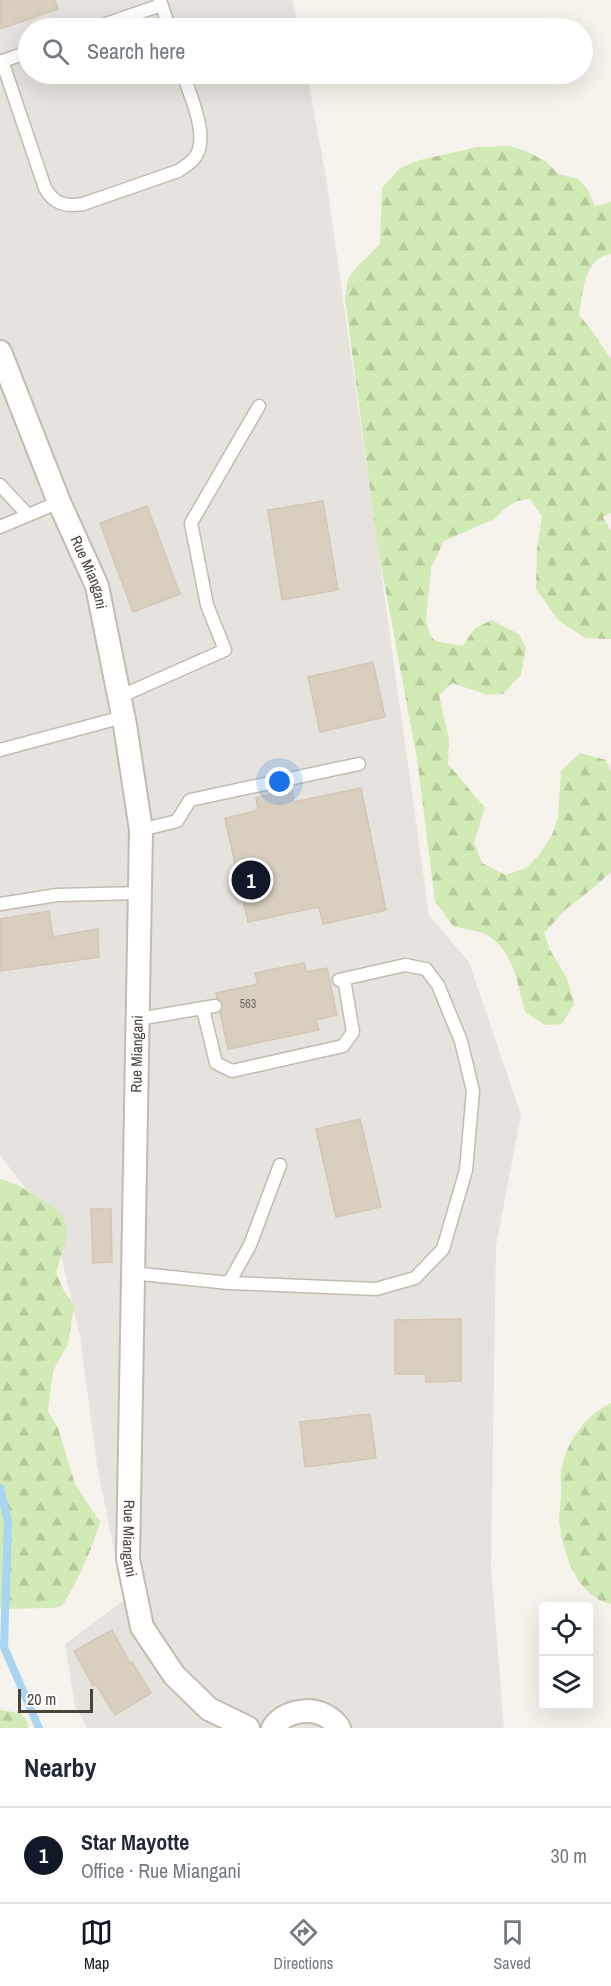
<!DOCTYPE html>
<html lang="en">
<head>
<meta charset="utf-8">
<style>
	body { margin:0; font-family:"Archivo Narrow",sans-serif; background:#f6f6f7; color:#1f2937 }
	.controls { position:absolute; right:18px; bottom:18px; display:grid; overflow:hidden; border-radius:6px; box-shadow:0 6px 24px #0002 }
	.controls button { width:54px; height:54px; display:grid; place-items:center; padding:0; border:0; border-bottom:2px solid #e0e1e3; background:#fff; color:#1f2937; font:30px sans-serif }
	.scale { position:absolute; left:18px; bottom:15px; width:75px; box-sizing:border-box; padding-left:6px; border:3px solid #4b4439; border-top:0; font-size:16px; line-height:21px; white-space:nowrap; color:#4b4439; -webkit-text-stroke:4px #fff; paint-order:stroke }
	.you { position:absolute; left:280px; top:782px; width:21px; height:21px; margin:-15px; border:4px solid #fff; border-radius:50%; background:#1a73e8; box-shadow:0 0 0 9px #1a73e833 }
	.badge { display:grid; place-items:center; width:39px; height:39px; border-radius:50%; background:#111827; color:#fff; font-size:20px; font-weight:700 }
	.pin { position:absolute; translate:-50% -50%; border:3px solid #fff; box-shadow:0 2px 6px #0006 }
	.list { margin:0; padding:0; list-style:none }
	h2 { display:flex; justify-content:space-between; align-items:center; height:78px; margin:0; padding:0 24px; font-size:26px }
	h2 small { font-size:20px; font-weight:400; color:#747a83 }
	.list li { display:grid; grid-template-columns:39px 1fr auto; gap:18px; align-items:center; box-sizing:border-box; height:96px; padding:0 24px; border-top:2px solid #e0e1e3 }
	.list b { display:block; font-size:22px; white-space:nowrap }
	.list p { margin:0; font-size:20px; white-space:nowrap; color:#747a83 }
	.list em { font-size:20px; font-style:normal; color:#747a83 }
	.icon { flex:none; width:33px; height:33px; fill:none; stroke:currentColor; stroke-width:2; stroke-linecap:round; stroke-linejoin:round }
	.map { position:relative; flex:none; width:611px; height:1728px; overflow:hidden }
	.search { position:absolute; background:#fff; box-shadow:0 6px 24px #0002; left:18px; right:18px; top:18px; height:66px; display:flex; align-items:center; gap:15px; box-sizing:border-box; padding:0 21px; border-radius:33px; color:#747a83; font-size:22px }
	.sheet { height:174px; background:#fff }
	nav { display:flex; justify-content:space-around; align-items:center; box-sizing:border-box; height:84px; border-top:2px solid #e0e1e3; background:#fff; font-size:16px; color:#747a83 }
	nav a { display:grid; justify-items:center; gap:3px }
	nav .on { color:#111827 }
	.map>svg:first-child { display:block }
	.industrial { fill:#e6e2dd }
	.forest { fill:url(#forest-firs) }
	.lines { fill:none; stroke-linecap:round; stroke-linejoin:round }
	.stream { stroke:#a9d4f2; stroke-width:8 }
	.building { fill:#d8cfc1; stroke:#d3c7b4; stroke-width:1.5 }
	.lane-casing { stroke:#c2bbae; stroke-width:15 }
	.street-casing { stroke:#c2bbae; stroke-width:26 }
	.lane { stroke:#fff; stroke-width:12 }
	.street { stroke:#fff; stroke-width:22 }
	.labels { text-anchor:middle; stroke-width:4.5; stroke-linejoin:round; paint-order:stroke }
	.number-label { font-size:12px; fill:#6e675b }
	.street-label { font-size:15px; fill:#4b4439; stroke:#fff }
</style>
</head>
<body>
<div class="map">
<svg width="611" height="1728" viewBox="0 0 611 1728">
	<defs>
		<pattern id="forest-firs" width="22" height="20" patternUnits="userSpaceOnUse" patternTransform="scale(1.5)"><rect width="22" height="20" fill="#d2eab5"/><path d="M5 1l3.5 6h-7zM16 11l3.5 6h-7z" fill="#b6ca9c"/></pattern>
	</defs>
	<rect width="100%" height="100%" fill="#f6f3ec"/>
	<path class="industrial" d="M0 0H293L298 28H28V74H307L326 177 429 915 469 962 521 1115 496 1246 491 1567 504 1728H87L75 1706 65 1644 124 1600 97 1465 80 1336 54 1226 0 1155Z"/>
	<path class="forest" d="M509 146 526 151 545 161 559 174 578 179 588 190 595 206 611 202V254C583 259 583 292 579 315L590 328 611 359V513L603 517 611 531V639L585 638 558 620 536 589 537 549 542 516 530 499 517 501 504 509 494 519 444 541 431 568 426 621 430 634 435 641 463 646 474 629 491 620 519 634 526 648 521 675 503 694 488 695 452 683 439 695 449 739 448 764 485 808 474 842 482 863 506 875 526 868 539 855 552 835 558 818 561 771 580 753 606 760 611 772V872L592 889 566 909 544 933 550 950 567 978 574 1004 562 1024 545 1025 525 1012C518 986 514 952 489 936 482 931 462 929 453 926L435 901 417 759 377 544 345 298 348 279 356 268 380 244 382 188 400 168 420 160 477 147Z
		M0 1179 18 1185 58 1210 66 1223V1241L56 1272 63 1289 74 1306 68 1344 53 1371 48 1411 58 1428 75 1484 100 1522C91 1552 78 1580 62 1606L52 1608 0 1609Z
		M611 1403V1604C576 1597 562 1551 559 1519 559 1511 561 1503 561 1496 562 1488 560 1480 561 1472 565 1444 585 1415 611 1403Z
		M0 1710 20 1713 28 1722V1728H0Z"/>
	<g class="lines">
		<path class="stream" d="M0 1488 8 1522 4 1647 39 1728"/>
	</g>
	<path class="building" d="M0 0H55L58 9 0 29Z
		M323 501 338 590 282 600 268 510Z
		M147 506 180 594 133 612 100 523Z
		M373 662 385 717 320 732 308 677Z
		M361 788 386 910 323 924 319 907 248 922 225 818 258 810 256 798 292 790 294 802Z
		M49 911 53 937 98 929 99 957 0 971V919Z
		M304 963 306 972 327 968 337 1015 316 1020 319 1030 228 1049 216 993 258 984 255 973Z
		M360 1119 381 1207 336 1217 316 1129Z
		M91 1209H111L112 1262 93 1263Z
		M461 1319V1381L426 1382V1374H395V1320Z
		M370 1414 376 1458 305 1467 300 1422Z
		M112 1630 130 1663 132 1662 151 1693 115 1715 96 1684 93 1686 74 1651Z"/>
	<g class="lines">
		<g class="lane-casing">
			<path id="lane" d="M160 0 169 28
				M94 28 161 5
				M2 61 45 188C54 204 65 207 83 204L178 171C185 166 192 163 196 156 209 135 190 95 183 74
				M0 62 28 52
				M0 485 28 515
				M0 527 59 502
				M119 697 225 650 207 605 191 523 259 406
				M0 750 123 717
				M141 830 177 821 190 800 359 764
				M0 904 57 895 141 893
				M203 1009 216 1063 232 1071 343 1046 353 1032 344 979
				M138 1019 215 1006
				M132 1273 229 1283 376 1289 415 1278 443 1249 466 1170 473 1091 461 1041 438 985 426 969 405 965 339 980
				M229 1283 250 1245 280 1165"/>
		</g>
		<g class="street-casing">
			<g id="street">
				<path id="s1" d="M0 352 59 502 97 586 125 725 141 830 128 1559 142 1627 174 1675 209 1709 248 1728"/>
				<path d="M273 1728C288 1706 324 1705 339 1728"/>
			</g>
		</g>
		<use href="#lane" class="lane"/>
		<use href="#street" class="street"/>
	</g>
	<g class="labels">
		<g class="number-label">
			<text x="248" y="1008">563</text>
		</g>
		<g class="street-label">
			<text dy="5" stroke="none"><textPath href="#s1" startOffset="238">Rue Miangani</textPath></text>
			<text transform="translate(137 1054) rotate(-89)" y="5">Rue Miangani</text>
			<text dy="5" stroke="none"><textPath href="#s1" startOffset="1210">Rue Miangani</textPath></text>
		</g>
	</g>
</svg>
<div class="controls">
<button><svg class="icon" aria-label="locate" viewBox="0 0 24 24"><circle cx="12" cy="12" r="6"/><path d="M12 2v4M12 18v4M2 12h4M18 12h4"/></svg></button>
<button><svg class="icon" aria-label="layers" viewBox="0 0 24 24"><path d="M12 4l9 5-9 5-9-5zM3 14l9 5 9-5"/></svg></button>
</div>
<div class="scale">20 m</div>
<div class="you"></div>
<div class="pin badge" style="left:251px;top:880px">1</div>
<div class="search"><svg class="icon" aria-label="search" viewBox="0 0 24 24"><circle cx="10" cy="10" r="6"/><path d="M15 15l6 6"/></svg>Search here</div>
</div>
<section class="sheet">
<h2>Nearby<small></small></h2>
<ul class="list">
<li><span class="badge">1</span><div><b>Star Mayotte</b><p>Office · Rue Miangani</p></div><em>30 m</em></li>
</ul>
</section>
<nav>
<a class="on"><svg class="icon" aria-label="map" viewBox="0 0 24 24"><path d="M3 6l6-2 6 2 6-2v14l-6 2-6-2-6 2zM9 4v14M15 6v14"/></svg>Map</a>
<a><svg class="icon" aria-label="directions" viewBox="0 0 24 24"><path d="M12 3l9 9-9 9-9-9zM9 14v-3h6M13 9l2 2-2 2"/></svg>Directions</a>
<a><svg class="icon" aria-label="saved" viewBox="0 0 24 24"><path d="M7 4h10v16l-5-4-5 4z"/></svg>Saved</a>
</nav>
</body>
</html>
